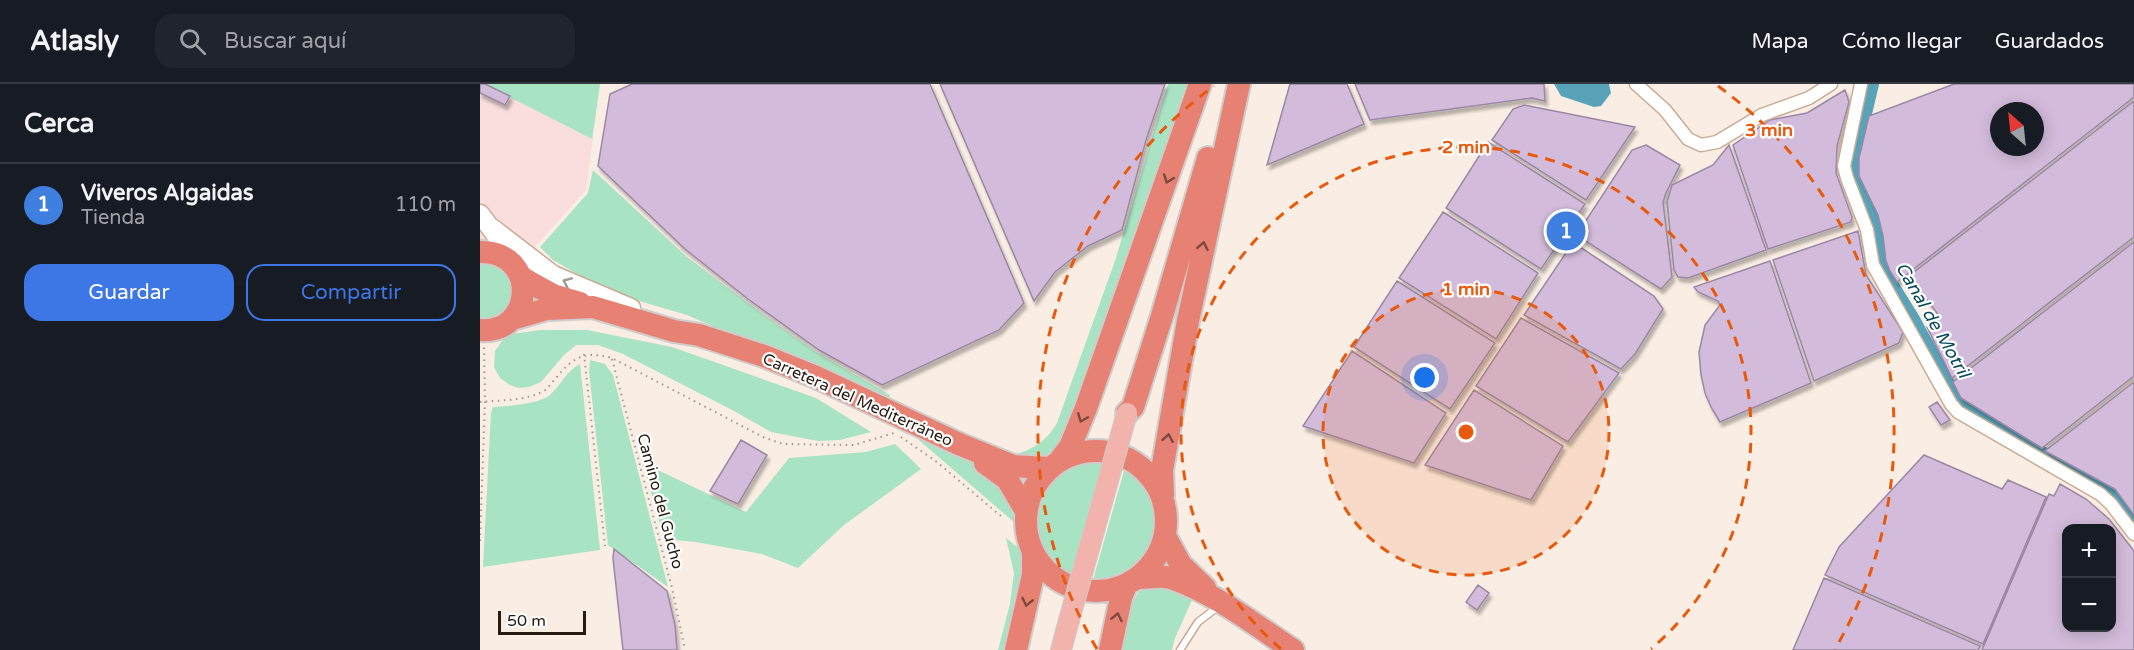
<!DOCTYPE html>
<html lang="es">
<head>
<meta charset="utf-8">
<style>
	body { margin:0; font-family:"Varela Round",sans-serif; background:#20242c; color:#f1f3f6 }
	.controls { position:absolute; right:18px; bottom:18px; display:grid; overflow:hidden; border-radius:12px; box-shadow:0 3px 15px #0003 }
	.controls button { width:54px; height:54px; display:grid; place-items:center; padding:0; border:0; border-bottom:2px solid #363941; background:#171b24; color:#f1f3f6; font:30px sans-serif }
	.compass { position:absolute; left:1510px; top:18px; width:54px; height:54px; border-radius:50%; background:#171b24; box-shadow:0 3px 15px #0003; rotate:333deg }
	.scale { position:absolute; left:18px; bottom:15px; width:88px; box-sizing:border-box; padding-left:6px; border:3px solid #271c13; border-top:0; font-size:16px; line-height:21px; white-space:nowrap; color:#271c13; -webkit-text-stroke:4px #fff; paint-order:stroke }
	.you { position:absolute; left:945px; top:294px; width:21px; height:21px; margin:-15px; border:4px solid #fff; border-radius:50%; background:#1a73e8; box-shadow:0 0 0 9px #1a73e833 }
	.badge { display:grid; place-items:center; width:39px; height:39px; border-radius:50%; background:#3d76e5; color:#fff; font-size:20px; font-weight:700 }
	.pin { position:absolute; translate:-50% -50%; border:3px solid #fff; box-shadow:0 2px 6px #0006 }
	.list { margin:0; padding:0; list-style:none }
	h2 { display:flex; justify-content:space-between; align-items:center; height:78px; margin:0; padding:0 24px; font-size:26px }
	h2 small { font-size:20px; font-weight:400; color:#9ea1a6 }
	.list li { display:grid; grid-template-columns:39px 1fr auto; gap:18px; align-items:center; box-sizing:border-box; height:84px; padding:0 24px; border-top:2px solid #363941 }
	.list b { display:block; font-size:22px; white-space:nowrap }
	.list p { margin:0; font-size:20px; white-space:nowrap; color:#9ea1a6 }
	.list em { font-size:20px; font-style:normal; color:#9ea1a6 }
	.actions { display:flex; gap:12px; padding:18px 24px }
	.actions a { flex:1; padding:14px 0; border:2px solid #3d76e5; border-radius:18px; text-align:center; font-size:21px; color:#3d76e5 }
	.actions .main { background:#3d76e5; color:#fff }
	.icon { flex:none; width:33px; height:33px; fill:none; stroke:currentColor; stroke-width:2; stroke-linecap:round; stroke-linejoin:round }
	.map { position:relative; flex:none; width:1654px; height:566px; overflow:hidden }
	header { display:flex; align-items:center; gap:36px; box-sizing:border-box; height:84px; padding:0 30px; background:#171b24; border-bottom:2px solid #363941 }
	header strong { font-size:28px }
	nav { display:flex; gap:33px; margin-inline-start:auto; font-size:21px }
	.search { width:420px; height:54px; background:#20242c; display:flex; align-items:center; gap:15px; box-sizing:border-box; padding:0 21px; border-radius:18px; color:#9ea1a6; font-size:22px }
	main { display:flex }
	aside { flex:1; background:#171b24 }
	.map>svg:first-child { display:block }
	.industrial { fill:#f9dedd }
	.green { fill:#a8e3c3 }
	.water { fill:#58a3b9 }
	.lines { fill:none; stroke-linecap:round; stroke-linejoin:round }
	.canal { stroke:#58a3b9; stroke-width:12 }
	.building { fill:#d3bcdb; stroke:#9c87a4; stroke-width:1.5; fill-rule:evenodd; filter:url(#shadow) }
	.lane-casing { stroke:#caab93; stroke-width:9 }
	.street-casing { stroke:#caab93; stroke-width:15 }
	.secondary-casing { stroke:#caab93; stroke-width:21 }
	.primary-casing { stroke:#cfcdcb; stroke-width:22 }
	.highway-casing { stroke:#cfcdcb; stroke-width:26 }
	.path { stroke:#a3968d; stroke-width:2; stroke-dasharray:1.5 4.5; stroke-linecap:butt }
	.lane { stroke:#fff; stroke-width:6 }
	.street { stroke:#fff; stroke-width:12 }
	.secondary { stroke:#fff; stroke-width:18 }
	.primary { stroke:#f1b3ab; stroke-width:20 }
	.highway { stroke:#e78173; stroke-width:22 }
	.primary-bridge-casing { stroke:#cfcdcb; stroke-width:22; stroke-linecap:butt }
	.primary-bridge { stroke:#f1b3ab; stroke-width:20 }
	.oneway { stroke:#7d493e }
	.oneway2 { stroke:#9e9995 }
	.ring { fill:none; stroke:#e8590c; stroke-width:3; stroke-dasharray:10 8 }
	.labels { text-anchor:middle; stroke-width:4.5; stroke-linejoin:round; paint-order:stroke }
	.street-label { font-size:16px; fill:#271c13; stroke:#fff }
	.water-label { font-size:18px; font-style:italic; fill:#084c5c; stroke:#fff }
	.centre { fill:#e8590c; stroke:#fff; stroke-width:3 }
	.ring-label { font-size:18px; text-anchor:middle; font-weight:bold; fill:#e8590c; stroke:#fff; stroke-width:4.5; stroke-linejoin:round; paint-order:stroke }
</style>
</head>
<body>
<header>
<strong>Atlasly</strong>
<div class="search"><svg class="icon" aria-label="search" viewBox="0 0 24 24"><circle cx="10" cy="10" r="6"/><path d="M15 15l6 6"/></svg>Buscar aquí</div>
<nav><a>Mapa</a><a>Cómo llegar</a><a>Guardados</a></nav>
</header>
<main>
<aside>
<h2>Cerca<small></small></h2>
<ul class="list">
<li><span class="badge" style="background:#3f7fe0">1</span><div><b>Viveros Algaidas</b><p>Tienda</p></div><em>110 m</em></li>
</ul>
<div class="actions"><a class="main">Guardar</a><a>Compartir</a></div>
</aside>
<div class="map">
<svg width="1654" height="566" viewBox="0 0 1654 566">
	<defs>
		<filter id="shadow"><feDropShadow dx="2.5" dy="4.5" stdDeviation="1.5" flood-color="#0004"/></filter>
	</defs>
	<rect width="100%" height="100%" fill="#faede3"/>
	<path class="industrial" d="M0 0H120L106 106 53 165 0 175Z"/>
	<path class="green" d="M4 0H120L112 55Z
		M688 0H711L591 337C572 375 577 375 534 371 553 365 567 357 577 339L636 174Z
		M113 86 207 173 284 231 336 268 410 311 408 318 207 231 149 214 111 198 73 176 60 163 108 109Z
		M0 177 12 178 29 190 33 210 26 227 18 232 0 236Z
		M60 246H107L192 263 336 314 391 348 360 356 338 357 291 348 254 327 143 270 118 261H96L84 271 61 298 49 303 39 304 30 301 20 294 14 283 15 267 22 257 32 250Z
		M110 276 125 280 133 291 188 503 128 461 109 287Z
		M100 280 120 466 3 483 11 329 13 323C28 322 59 320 70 311 81 301 86 287 100 280Z
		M433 351 454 359 494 379 513 391 535 427V439Z
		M415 360 441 385 364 441 318 484 282 470 216 458 184 455 163 379 266 428 309 374 386 368Z
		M616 377 623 378 592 491C585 487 577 483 572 478 536 438 567 382 616 377Z
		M644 387C660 393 668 406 673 422 683 464 656 495 613 496Z
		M526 454 540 465 545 479 526 566H518L530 520 534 489Z
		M680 501 696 504 712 516 695 554 692 566H640L650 522 660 506Z"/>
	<path class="water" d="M1074 0H1129L1131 9 1121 22 1114 23 1081 12Z"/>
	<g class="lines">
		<path class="canal" d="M1393 0 1373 84 1397 138 1401 182 1434 235 1478 316 1483 322 1632 409 1654 438"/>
	</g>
	<path class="building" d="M0 0H5L30 12 25 21 0 9Z
		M152 0H450L544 219 519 246 402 301 339 266 268 215 205 165 118 82 130 10Z
		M460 0H685L666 56 642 146 608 162 575 188 554 217Z
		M810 0H867L884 40 787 81Z
		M875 0H1064L1065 17 1052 14 890 36Z
		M1474 0H1654V13L1417 198 1410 187 1406 177 1403 152 1398 131 1379 92V74L1389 32ZM1519 27H1555V63H1519Z
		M1365 6 1369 18 1357 62 1356 89 1372 133 1371 138 1288 165 1253 61 1290 36 1327 29Z
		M1654 17V153L1472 294 1447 243 1460 233 1429 192Z
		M1044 21 1155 43 1106 116 1012 56 1033 25Z
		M1008 58 1105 120 1061 185 966 124Z
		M1166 61 1200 81 1186 109 1183 118 1192 193 1181 205 1104 156 1101 150 1103 141 1152 66Z
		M1249 61 1286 166 1208 194 1198 193 1194 186 1187 118 1192 101 1233 81Z
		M963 128 1058 189 1016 255 919 194Z
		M1378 147 1386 191 1423 248 1419 259 1334 297 1293 176Z
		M1654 158V292L1562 364 1481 314 1473 298Z
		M1092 160 1097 161 1174 212 1183 225 1155 270 1141 285 1044 231Z
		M1290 177 1331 299 1240 338 1231 323 1225 309 1221 291 1219 268 1225 241 1240 221 1238 217 1218 208 1214 203Z
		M917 197 1015 259 970 325 874 263Z
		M1041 234 1139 289 1088 358 996 302Z
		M872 267 966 329 934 379 823 342Z
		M1654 298V431L1635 405 1565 367Z
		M994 306 1083 362 1051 416 945 381Z
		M1457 318 1470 336 1461 341 1449 323Z
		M261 356 287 371 258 420 230 407Z
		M1444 371 1522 405 1528 396 1566 413 1503 560 1345 491 1359 463Z
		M1580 400 1606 415 1629 435 1654 467V566H1502L1569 410 1574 412ZM1586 444H1632V544H1586Z
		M134 465 187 507 195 541 197 566H143L133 474Z
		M1344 494 1500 562 1498 566H1313Z
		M998 501 1009 509 997 526 986 518Z"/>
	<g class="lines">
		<g class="lane-casing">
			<path id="lane" d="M700 566 718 538 739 522"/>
		</g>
		<g class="street-casing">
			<path id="street" d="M1156 0 1185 26 1208 55 1221 61 1237 58 1282 31 1329 14 1351 0
				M1381 0 1364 82 1367 94 1387 146 1393 181 1471 320 1478 328 1620 410 1631 420 1654 450"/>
		</g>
		<g class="secondary-casing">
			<path id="secondary" d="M0 130 18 154
				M12 144 73 191 151 224"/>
		</g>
		<g class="primary-casing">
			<path id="primary" d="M581 566 586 547"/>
		</g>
		<g class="highway-casing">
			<path id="highway" d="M0 168C60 167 54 251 0 246
				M42 194 73 211 100 219
				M32 235 67 225 113 223 194 247 219 251 284 272 336 293 479 360 533 382 569 384
				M647 329 653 323 682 232 728 74
				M546 437a70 70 0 1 1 140 0a70 70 0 1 1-140 0Z
				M580 376 590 363 606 324 720 0
				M505 379 527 395 546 427
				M683 411 682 386 708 237 759 0
				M685 452 701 481 725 504
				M658 494C668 494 682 491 691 494 735 509 775 541 813 566
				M536 566 553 491V470
				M630 566 641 514 646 501"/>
		</g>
		<path class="path" d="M104 270 125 462
			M132 275 192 504 205 566
			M0 318C21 316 45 317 64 307 69 304 72 298 76 294 94 272 105 267 132 274L283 353 303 360 374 361 414 349
			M421 353 457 378 522 433
			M0 457 5 317 4 261"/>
		<use href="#lane" class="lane"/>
		<use href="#street" class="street"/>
		<use href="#secondary" class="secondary"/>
		<use href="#primary" class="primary"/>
		<use href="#highway" class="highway"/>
		<g class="primary-bridge-casing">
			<path id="primary-bridge" d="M586 547 647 329"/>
		</g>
		<use href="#primary-bridge" class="primary-bridge"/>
	</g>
	<defs><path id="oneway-chevron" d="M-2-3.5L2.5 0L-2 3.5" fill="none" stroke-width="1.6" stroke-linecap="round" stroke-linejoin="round" transform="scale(1.5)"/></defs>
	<g class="oneway">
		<use href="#oneway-chevron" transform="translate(688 95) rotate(110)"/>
		<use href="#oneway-chevron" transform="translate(723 162) rotate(-79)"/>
		<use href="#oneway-chevron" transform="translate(602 334) rotate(112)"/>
		<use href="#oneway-chevron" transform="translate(688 354) rotate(-80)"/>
		<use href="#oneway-chevron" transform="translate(547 518) rotate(103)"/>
		<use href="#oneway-chevron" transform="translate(637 533) rotate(-78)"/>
	</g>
	<use class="oneway2" href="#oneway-chevron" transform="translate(87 198) rotate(-156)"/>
	<circle cx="986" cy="348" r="143" fill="#e8590c" fill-opacity=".12"/>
	<g class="ring">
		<circle cx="986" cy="348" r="143"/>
		<path d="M801 565A285 285 0 1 1 1171 565"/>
		<path d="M617 565A428 428 0 0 1 734 2M1238 2A428 428 0 0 1 1355 565"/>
	</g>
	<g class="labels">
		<g class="street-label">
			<text transform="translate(378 315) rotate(24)" y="6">Carretera del Mediterráneo</text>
			<text transform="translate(181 417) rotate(75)" y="6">Camino del Gucho</text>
		</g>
		<g class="water-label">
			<text transform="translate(1453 236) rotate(60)" y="6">Canal de Motril</text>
		</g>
	</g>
	<circle cx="986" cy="348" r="9" class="centre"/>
	<g class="ring-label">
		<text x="1289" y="52">3 min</text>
		<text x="986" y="69">2 min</text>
		<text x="986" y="211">1 min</text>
	</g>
</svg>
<div class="controls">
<button>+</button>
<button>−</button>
</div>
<svg class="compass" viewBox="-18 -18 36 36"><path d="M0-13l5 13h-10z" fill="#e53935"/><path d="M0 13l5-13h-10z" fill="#9ea1a6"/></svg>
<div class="scale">50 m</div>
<div class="you"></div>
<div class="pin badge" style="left:1086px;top:147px;background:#3f7fe0">1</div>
</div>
</main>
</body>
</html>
